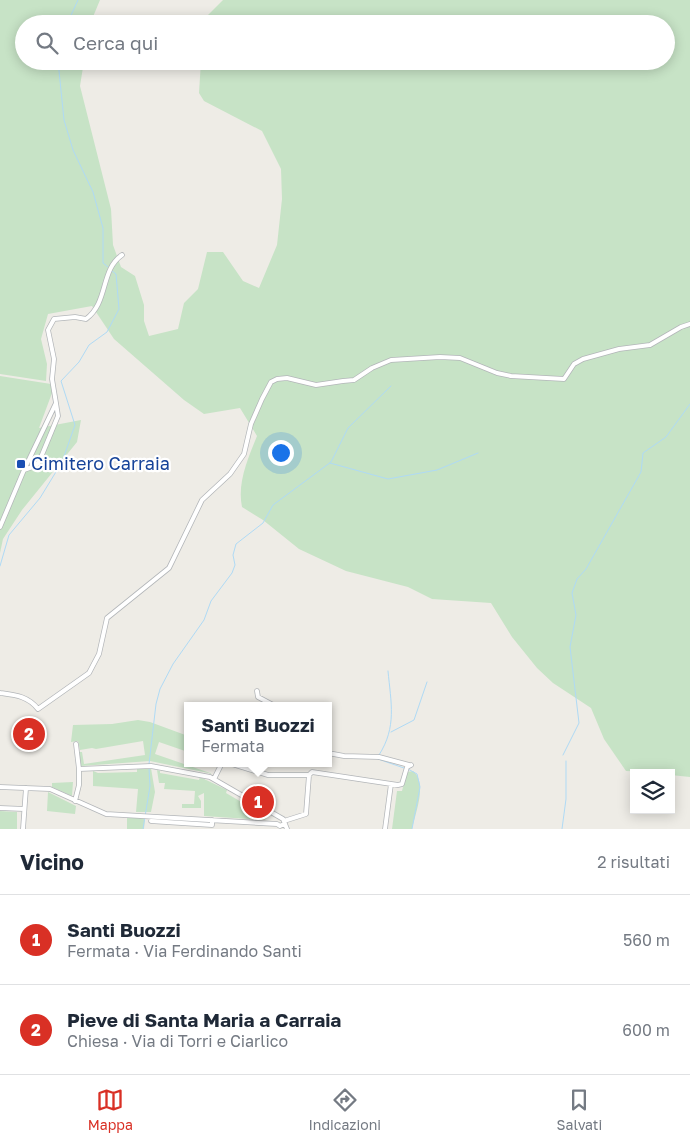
<!DOCTYPE html>
<html lang="it">
<head>
<meta charset="utf-8">
<style>
	body { margin:0; font-family:"Golos Text",sans-serif; background:#f2f2f3; color:#1f2937 }
	.controls { position:absolute; right:15px; bottom:15px; display:grid; overflow:hidden; border-radius:0px; box-shadow:0 2px 12px #0003 }
	.controls button { width:45px; height:45px; display:grid; place-items:center; padding:0; border:0; border-bottom:1px solid #e0e1e3; background:#fff; color:#1f2937; font:25px sans-serif }
	.you { position:absolute; left:280px; top:452px; width:18px; height:18px; margin:-12px; border:4px solid #fff; border-radius:50%; background:#1a73e8; box-shadow:0 0 0 8px #1a73e833 }
	.badge { display:grid; place-items:center; width:32px; height:32px; border-radius:50%; background:#d93025; color:#fff; font-size:16px; font-weight:700 }
	.pin { position:absolute; translate:-50% -50%; border:2px solid #fff; box-shadow:0 1px 5px #0006 }
	.popup { position:absolute; left:184px; top:702px; width:148px; height:65px; box-sizing:border-box; display:grid; place-content:center; border-radius:0px; background:#fff; filter:drop-shadow(0 1px 4px #0005); font-size:16px; white-space:nowrap; color:#747a83 }
	.popup b { font-size:19px; color:#1f2937 }
	.popup::after { content:''; position:absolute; left:50%; top:100%; margin-left:-10px; border:10px solid transparent; border-top-color:#fff }
	.list { margin:0; padding:0; list-style:none }
	h2 { display:flex; justify-content:space-between; align-items:center; height:65px; margin:0; padding:0 20px; font-size:21px }
	h2 small { font-size:16px; font-weight:400; color:#747a83 }
	.list li { display:grid; grid-template-columns:32px 1fr auto; gap:15px; align-items:center; box-sizing:border-box; height:90px; padding:0 20px; border-top:1px solid #e0e1e3 }
	.list b { display:block; font-size:19px; white-space:nowrap }
	.list p { margin:0; font-size:16px; white-space:nowrap; color:#747a83 }
	.list em { font-size:16px; font-style:normal; color:#747a83 }
	.icon { flex:none; width:28px; height:28px; fill:none; stroke:currentColor; stroke-width:2; stroke-linecap:round; stroke-linejoin:round }
	.map { position:relative; flex:none; width:690px; height:829px; overflow:hidden }
	.search { position:absolute; background:#fff; box-shadow:0 2px 12px #0003; left:15px; right:15px; top:15px; height:55px; display:flex; align-items:center; gap:12px; box-sizing:border-box; padding:0 18px; border-radius:28px; color:#747a83; font-size:19px }
	.sheet { height:245px; background:#fff }
	nav { display:flex; justify-content:space-around; align-items:center; box-sizing:border-box; height:70px; border-top:1px solid #e0e1e3; background:#fff; font-size:14px; color:#747a83 }
	nav a { display:grid; justify-items:center; gap:2px }
	nav .on { color:#d93025 }
	.map>svg:first-child { display:block }
	.green { fill:#c7e3c6 }
	.lines { fill:none; stroke-linecap:round; stroke-linejoin:round }
	.stream { stroke:#afdaf5; stroke-width:1 }
	.minor-casing { stroke:#b3b6b9; stroke-width:5.5 }
	.minor { stroke:#fff; stroke-width:4 }
	.transit-dot { fill:#1a4fb4; stroke:#fff; stroke-width:2 }
	.labels { text-anchor:middle; stroke-width:4.5; stroke-linejoin:round; paint-order:stroke }
	.transit-label { font-size:18px; fill:#164399; stroke:#fff; text-anchor:start }
</style>
</head>
<body>
<div class="map">
<svg width="690" height="829" viewBox="0 0 690 829">
	<rect width="100%" height="100%" fill="#eeece6"/>
	<path class="green" d="M0 0H100L90 24H24V61H84L80 86 111 209 113 245 121 267 135 276 144 305V321L149 336 178 329 184 303 198 289 207 252H223L243 281 259 288 277 245 282 199 281 169 262 131 204 101 199 93 201 61H666V24H199L223 0H690V777L671 775V773L626 771 604 739 591 708 553 683 537 668 512 637 491 603 432 599 408 587 346 571 299 549 263 520 242 507C237 483 248 458 257 436L240 408 204 414 184 400 114 339 92 306 48 314 41 339 47 364 46 381 0 374Z
		M0 376 51 384 52 393 39 428 81 420 77 442 22 510 3 539 0 553Z
		M138 720 150 722 188 736V752L159 742 155 754 213 774 150 761 81 766 79 752H82L84 764 145 755 143 741 96 749 92 748 80 750 78 741 71 742 73 725 112 724Z
		M137 768H151L155 792 151 812H136L138 789 93 786V771L98 773 137 772Z
		M157 770 160 771V773L199 780 200 777 227 790 226 793 267 817 265 820 204 816V793L198 796 201 801V808H182V804H194L195 791 164 789 165 783H159Z
		M413 771C428 783 415 814 412 829H392L397 791H402L407 772Z
		M73 782 72 796 52 787V783Z
		M48 792 76 806 75 814 47 811Z
		M0 811 17 812V829H0Z
		M127 818H145L144 829H127Z"/>
	<g class="lines">
		<path class="stream" d="M67 24 78 0
			M58 61 64 120 73 150 93 192 103 228V263L108 267
			M330 463 388 479 437 470 478 453
			M0 566 9 535 40 498 62 462 75 425 61 381 79 362 89 345 107 332 119 309 116 274 112 271
			M391 732 414 720 427 682
			M379 755C397 727 391 703 388 671
			M563 755 579 723 570 647 576 615 572 593 577 579 586 569 641 472 643 453 666 437 690 404
			M378 759 404 768
			M149 764 156 704 160 689 173 664 204 620 211 601 232 573 235 565 233 555 236 544 263 523 273 505 331 462 348 428 391 386
			M408 769 417 774 420 787 412 829
			M143 829 150 786 149 768
			M562 829 566 799V761"/>
		<g class="minor-casing">
			<path id="minor" d="M24 470 35 466 39 462 58 416 56 403
				M0 527 24 470 56 403 52 379 54 359 48 330 54 319 75 317 86 319C109 302 100 270 122 255
				M257 691 258 697 275 706
				M0 693C15 695 28 696 38 709L89 673 99 654 107 618 169 568 202 500 230 474 244 454 251 424 262 399 271 382 277 379 287 378 316 385 343 381 354 380 372 368 391 360 440 357 460 358 497 373 511 376 564 379 574 364 583 359 619 349 650 345 681 327 690 324
				M76 744 79 769
				M328 753 344 756 379 757 409 765
				M229 763 268 775H309L312 772 398 785 402 784 407 767 411 765
				M214 779 222 763
				M0 787 50 789 106 814 277 824 280 826 284 824
				M75 801 79 785V769L151 766 210 777 283 819 287 829
				M0 808 24 809
				M151 821 212 825V820
				M284 821 306 814 309 775
				M23 829 26 788
				M385 829 391 784"/>
		</g>
		<use href="#minor" class="minor"/>
	</g>
	<rect class="transit-dot" x="16" y="459" width="10" height="10" rx="2.5"/>
	<g class="labels">
		<g class="transit-label">
			<text x="31" y="470">Cimitero Carraia</text>
		</g>
	</g>
</svg>
<div class="controls">
<button><svg class="icon" aria-label="layers" viewBox="0 0 24 24"><path d="M12 4l9 5-9 5-9-5zM3 14l9 5 9-5"/></svg></button>
</div>
<div class="you"></div>
<div class="pin badge" style="left:258px;top:802px">1</div>
<div class="popup"><b>Santi Buozzi</b>Fermata</div>
<div class="pin badge" style="left:29px;top:734px">2</div>
<div class="search"><svg class="icon" aria-label="search" viewBox="0 0 24 24"><circle cx="10" cy="10" r="6"/><path d="M15 15l6 6"/></svg>Cerca qui</div>
</div>
<section class="sheet">
<h2>Vicino<small>2 risultati</small></h2>
<ul class="list">
<li><span class="badge">1</span><div><b>Santi Buozzi</b><p>Fermata · Via Ferdinando Santi</p></div><em>560 m</em></li>
<li><span class="badge">2</span><div><b>Pieve di Santa Maria a Carraia</b><p>Chiesa · Via di Torri e Ciarlico</p></div><em>600 m</em></li>
</ul>
</section>
<nav>
<a class="on"><svg class="icon" aria-label="map" viewBox="0 0 24 24"><path d="M3 6l6-2 6 2 6-2v14l-6 2-6-2-6 2zM9 4v14M15 6v14"/></svg>Mappa</a>
<a><svg class="icon" aria-label="directions" viewBox="0 0 24 24"><path d="M12 3l9 9-9 9-9-9zM9 14v-3h6M13 9l2 2-2 2"/></svg>Indicazioni</a>
<a><svg class="icon" aria-label="saved" viewBox="0 0 24 24"><path d="M7 4h10v16l-5-4-5 4z"/></svg>Salvati</a>
</nav>
</body>
</html>
